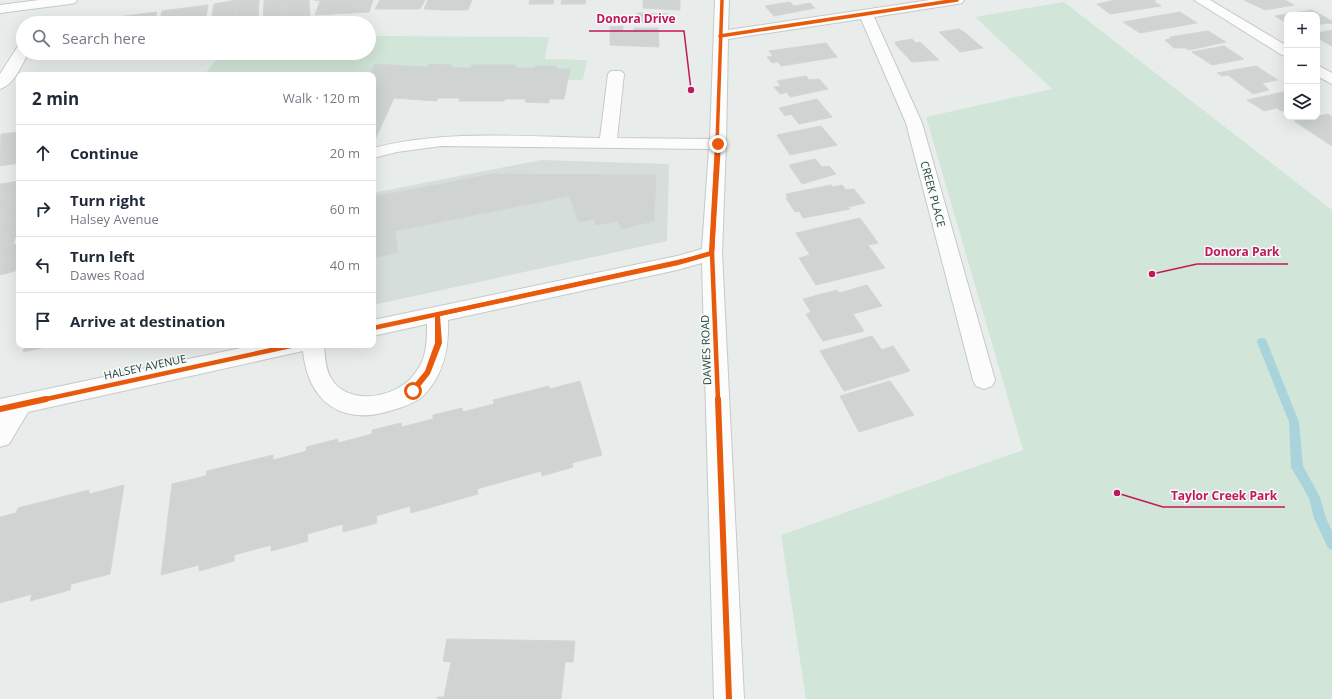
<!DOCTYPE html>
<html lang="en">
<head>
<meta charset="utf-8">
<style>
	body { margin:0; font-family:"Open Sans",sans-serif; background:#f6f6f7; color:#1f2937 }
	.controls { position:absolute; right:12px; top:12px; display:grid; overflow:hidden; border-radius:8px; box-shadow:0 4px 16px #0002 }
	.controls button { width:36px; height:36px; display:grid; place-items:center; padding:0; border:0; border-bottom:1px solid #e0e1e3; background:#fff; color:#1f2937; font:20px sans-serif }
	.stop { position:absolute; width:12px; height:12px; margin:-9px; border:3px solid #ea580c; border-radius:50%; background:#fff }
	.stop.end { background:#ea580c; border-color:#fff; box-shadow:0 1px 4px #0008 }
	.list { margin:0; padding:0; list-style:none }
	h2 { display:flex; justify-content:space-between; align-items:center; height:52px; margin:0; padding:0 16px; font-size:17px }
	h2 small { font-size:13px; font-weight:400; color:#747a83 }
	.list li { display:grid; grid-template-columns:26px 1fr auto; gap:12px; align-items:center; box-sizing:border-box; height:56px; padding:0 16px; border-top:1px solid #e0e1e3 }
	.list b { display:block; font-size:15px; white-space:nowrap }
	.list p { margin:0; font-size:13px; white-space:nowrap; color:#747a83 }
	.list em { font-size:13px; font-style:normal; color:#747a83 }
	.icon { flex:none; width:22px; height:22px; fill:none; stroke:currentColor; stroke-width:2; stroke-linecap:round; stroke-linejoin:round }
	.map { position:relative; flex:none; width:1332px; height:699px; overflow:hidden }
	.search { position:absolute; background:#fff; box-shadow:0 4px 16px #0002; left:16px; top:16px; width:360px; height:44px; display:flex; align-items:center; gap:10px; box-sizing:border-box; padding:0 14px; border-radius:22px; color:#747a83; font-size:15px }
	.panel { position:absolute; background:#fff; box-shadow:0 4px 16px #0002; left:16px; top:72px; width:360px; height:276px; border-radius:8px }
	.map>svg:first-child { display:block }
	.built { fill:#d6dedb }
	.green { fill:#d1e6d8 }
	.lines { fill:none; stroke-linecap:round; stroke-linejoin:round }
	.stream { fill:#a9d4db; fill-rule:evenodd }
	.building { fill:#cfd4d2; stroke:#d1d6d4 }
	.minor-casing { stroke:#c5cac8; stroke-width:2 }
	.minor { fill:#fcfcfc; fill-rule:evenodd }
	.cycleway-far2-casing { stroke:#f7fbf9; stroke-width:5 }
	.cycleway-far1-casing { stroke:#f7fbf9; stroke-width:7 }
	.cycleway-casing { stroke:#f7fbf9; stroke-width:8 }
	.cycleway-far2 { stroke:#e8590c; stroke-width:3.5 }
	.cycleway-far1 { stroke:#e8590c; stroke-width:4.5 }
	.cycleway { stroke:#e8590c; stroke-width:6 }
	.route { fill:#ea580c }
	.labels { text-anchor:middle; stroke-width:3; stroke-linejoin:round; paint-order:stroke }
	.street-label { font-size:11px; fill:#24423a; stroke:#f7fbf9 }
	.leader { fill:none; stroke:#c2185b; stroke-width:1.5 }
	.callout-dot { fill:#c2185b; stroke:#f7fbf9; stroke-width:1.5 }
	.callout-label { font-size:12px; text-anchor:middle; font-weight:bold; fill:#c2185b; stroke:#f7fbf9; stroke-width:3; stroke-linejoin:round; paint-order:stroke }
</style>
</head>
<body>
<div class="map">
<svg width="1332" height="699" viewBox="0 0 1332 699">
	<rect width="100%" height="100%" fill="#e8edeb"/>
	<path class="built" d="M541 160 669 164 667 241 373 305V193Z"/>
	<path class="green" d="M1064 2 1332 210V699H806L781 535 1023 450 926 117 1052 89 975 17Z
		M369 36 549 37 545 59 587 60 583 80H568L570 69H556V66H535L534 68H515V65H472L470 68 450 67 451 65 429 64 428 67 375 64 369 75H204L221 54 358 55 369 53Z"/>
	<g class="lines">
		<path class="stream" d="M1262 338 1266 339 1267 342 1299 422 1303 466 1320 497 1326 518 1332 531V550L1328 548 1314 518 1309 498 1291 467 1289 422 1257 342 1258 339Z"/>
	</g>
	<path class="building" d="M237 0 235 23H211L214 4Z
		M237 0H259L258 23H235Z
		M264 0H286V20L263 23Z
		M286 0H309L310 17 286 20Z
		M314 0H373L369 12 315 15 320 1Z
		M380 0H402L397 9H375Z
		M402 0H425L420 9H397Z
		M428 0H452L449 7 445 10 424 9Z
		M452 0H472L468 10H445L449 7Z
		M530 0H554L553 4H529Z
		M562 0H586L585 4H561Z
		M643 0H680V10L643 8Z
		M1115 0H1156L1153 1 1161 6 1110 14 1097 4Z
		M1244 0H1285L1294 5 1265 10Z
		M790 2 794 6 810 3 815 8 774 16 765 6Z
		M208 5 205 23H182L185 8Z
		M185 8 182 23H159L162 11Z
		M1312 10 1332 21V24L1327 23 1317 25V15H1287V23L1275 16Z
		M157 12 154 23H131L133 15Z
		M1180 12 1197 23 1140 33 1123 22Z
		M637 13 669 14V22H636Z
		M133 15 131 23H108L110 18Z
		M104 19 102 23H77V22Z
		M623 26V31H634V28H658L659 47 610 45V27Z
		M959 29 964 32 983 48 960 52 939 32Z
		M1332 30V46L1317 38V33Z
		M1208 31 1226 42 1189 50 1186 48H1174L1165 40 1172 38 1170 37Z
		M912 39 916 43 920 42 939 60 912 62 895 44H896L895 42Z
		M826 43 837 57 781 66 778 62 772 63 767 57 773 56 769 51Z
		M1224 46 1244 59 1212 65 1192 52Z
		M375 64 428 67 429 64 452 65 450 67 470 68 472 65H516L515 68H534L535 66H557L556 69H570L564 99H549V103L525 102 526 99H505L504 101H459L460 98H438L437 101 394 98 373 144V75H369Z
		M1256 66 1278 80 1262 83 1269 90 1253 94 1228 75 1222 76 1217 73Z
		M806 76 809 80 819 79 828 89 790 97 787 92 780 94 774 87 781 86 777 81Z
		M1287 91V110L1281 111 1277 108 1264 111 1247 100Z
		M817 99 832 117 799 124 791 114 785 116 779 108Z
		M1328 114 1332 117V146L1294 121Z
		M821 126 837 145 790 155 777 135Z
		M19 132V163L0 166 1 134Z
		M815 159 822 167 829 166 836 174 802 184 789 165Z
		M492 174 656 175 654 221 621 229 618 221 596 225 594 219 579 222 569 196 395 231 398 253 373 258V197Z
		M19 181V193L0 197V184Z
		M831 185 833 187 842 185 846 190 854 189 865 203 848 207 850 209 803 218 799 211 795 212 786 198 788 197 786 194Z
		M19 193V205L0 209V197Z
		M19 205V216L0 220V209Z
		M19 216V232L0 235V220Z
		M860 218 878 243 868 245 885 268 816 285 799 258 810 255 796 233Z
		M17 232 13 244 0 247V235Z
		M16 244 15 245 19 244V258L0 262V247Z
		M19 258 15 271 0 275V262Z
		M867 285 882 306 853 314 864 331 823 341 806 314 811 312 803 299 837 290 839 293Z
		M872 336 882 350 893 346 910 371 844 391 820 351Z
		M25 345H46V347L23 352Z
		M580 381 602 455 572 463 573 467 542 476 541 471 477 489 478 494 411 513 410 506 376 516 377 523 343 532V524L307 534 308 541 271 551V545L234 555V561L199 571V565L161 575 172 484 206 476 207 471 273 455V460L307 451 306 447 338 439V443L372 434V430L401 423 402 427 433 419V415L462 408 463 412 494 404 493 400 549 386 550 389Z
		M890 381 914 415 859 432 840 396Z
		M124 485 110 574 71 584 70 590 30 601 32 594 0 603V517L16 513 18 508 89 490V494Z
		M447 639 575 641 573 662H565L561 699H437V697H444L451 662 443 661Z"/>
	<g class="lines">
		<g class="minor-casing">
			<path id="minor" d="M39 0H77L75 3 70 4 0 13V5Z
				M715 0H729L728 30 930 0H964L962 3 957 4 874 17 922 123 995 380 992 386 984 389 976 386 973 380 906 123 861 19 728 39 726 144 722 253 744 699H714L702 263 677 270 448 320C449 348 444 375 423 396 415 403 403 407 393 410 342 427 308 402 303 351L28 412 9 444 0 447V399L255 345H324C325 355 325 369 331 378 345 403 383 399 403 385 410 381 417 371 421 364 427 352 427 337 427 324L373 336V320L677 256 702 249 709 149 441 146 397 152 373 158V148C447 129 525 137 600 138L608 74 611 71H621L624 74 617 138 710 139Z
				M1194 0H1210L1287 46V56L1282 55Z
				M23 45V53H28C22 65 14 85 0 89V74L18 46Z
				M1317 65 1332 73V84L1317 76Z"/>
		</g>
		<use href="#minor" class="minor"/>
		<g class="cycleway-far2-casing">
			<path id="cycleway-far2" d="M720 36 957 0
				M716 173 722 0"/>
		</g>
		<g class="cycleway-far1-casing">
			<path id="cycleway-far1" d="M716 172 712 253 718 400
				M373 328 677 263 712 253
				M42 400 295 345"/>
		</g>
		<g class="cycleway-casing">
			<path id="cycleway" d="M718 399 729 699
				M0 409 46 399"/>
		</g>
		<use href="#cycleway-far2" class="cycleway-far2"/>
		<use href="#cycleway-far1" class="cycleway-far1"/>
		<use href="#cycleway" class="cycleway"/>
	</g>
	<path class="route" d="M718 143 721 144 714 254 691 261 440 316 442 343 430 374 415 393H410V389L425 371 435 343V313L691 257 709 252 715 144Z"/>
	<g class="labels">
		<g class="street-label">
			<text transform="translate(933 194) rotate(75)" y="4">CREEK PLACE</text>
			<text transform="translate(706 350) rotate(-92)" y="4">DAWES ROAD</text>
			<text transform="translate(145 367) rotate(-12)" y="4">HALSEY AVENUE</text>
		</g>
	</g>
	<path class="leader" d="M691 90L684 31H589M1152 274L1197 264H1288M1117 493L1163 507H1285"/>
	<g class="callout-dot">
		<circle cx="691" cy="90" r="4"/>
		<circle cx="1152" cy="274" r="4"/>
		<circle cx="1117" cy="493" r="4"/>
	</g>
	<g class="callout-label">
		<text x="636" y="23">Donora Drive</text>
		<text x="1242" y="256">Donora Park</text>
		<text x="1224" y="500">Taylor Creek Park</text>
	</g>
</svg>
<div class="controls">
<button>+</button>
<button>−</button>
<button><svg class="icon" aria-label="layers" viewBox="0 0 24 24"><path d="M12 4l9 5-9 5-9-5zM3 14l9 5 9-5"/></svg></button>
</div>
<div class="stop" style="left:413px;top:391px"></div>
<div class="stop end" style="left:718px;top:144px"></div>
<div class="search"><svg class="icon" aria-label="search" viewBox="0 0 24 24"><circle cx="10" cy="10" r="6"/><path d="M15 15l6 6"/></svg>Search here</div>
<section class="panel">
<h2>2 min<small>Walk · 120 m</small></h2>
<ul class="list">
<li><svg class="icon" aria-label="ahead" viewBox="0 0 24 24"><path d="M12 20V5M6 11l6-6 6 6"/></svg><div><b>Continue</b></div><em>20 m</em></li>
<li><svg class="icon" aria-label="right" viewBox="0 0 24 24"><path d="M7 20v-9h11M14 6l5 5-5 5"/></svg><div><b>Turn right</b><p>Halsey Avenue</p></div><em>60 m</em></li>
<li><svg class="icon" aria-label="left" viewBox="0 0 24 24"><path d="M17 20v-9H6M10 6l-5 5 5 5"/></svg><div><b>Turn left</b><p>Dawes Road</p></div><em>40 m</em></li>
<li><svg class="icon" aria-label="arrive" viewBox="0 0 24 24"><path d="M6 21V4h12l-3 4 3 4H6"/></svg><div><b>Arrive at destination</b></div></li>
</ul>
</section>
</div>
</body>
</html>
